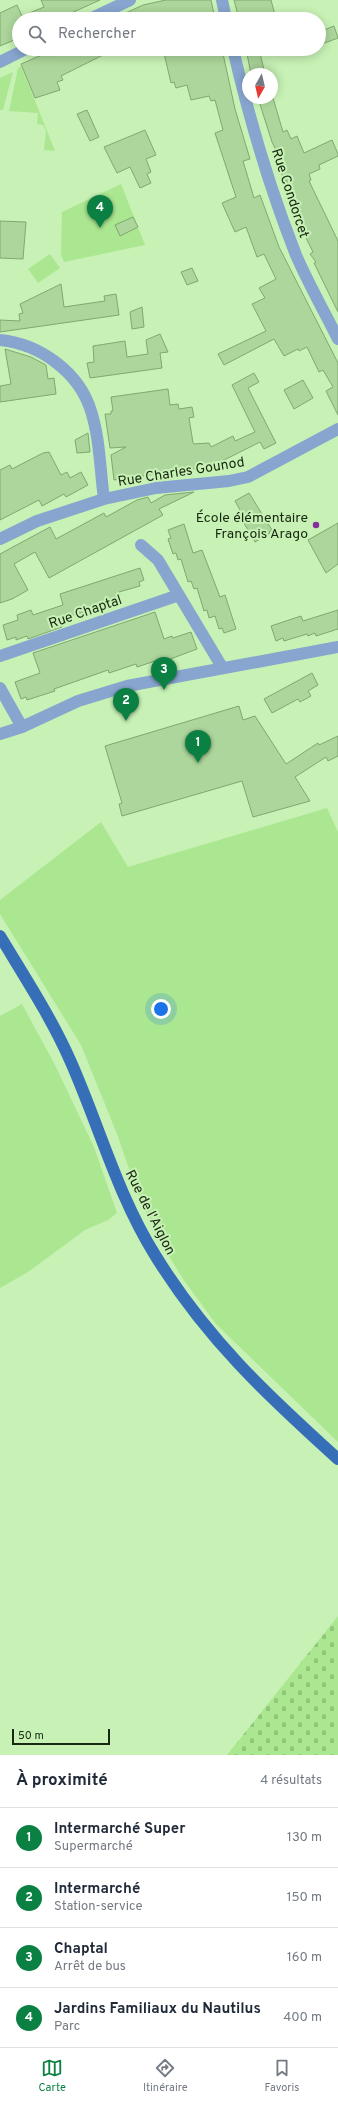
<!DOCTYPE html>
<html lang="fr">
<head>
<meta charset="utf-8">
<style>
	body { margin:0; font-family:Overpass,sans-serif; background:#f2f2f3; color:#1f2937 }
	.compass { position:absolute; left:242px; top:68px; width:36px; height:36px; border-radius:50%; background:#fff; box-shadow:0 2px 10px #0003; rotate:188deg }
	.scale { position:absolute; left:12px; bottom:10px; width:98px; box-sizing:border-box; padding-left:4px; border:2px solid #182811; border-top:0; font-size:11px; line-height:14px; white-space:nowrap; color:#182811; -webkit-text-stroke:3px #c7f1b5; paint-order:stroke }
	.you { position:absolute; left:161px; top:1009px; width:14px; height:14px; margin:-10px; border:3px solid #fff; border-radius:50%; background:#1a73e8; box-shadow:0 0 0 6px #1a73e833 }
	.badge { display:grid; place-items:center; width:26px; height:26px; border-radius:50%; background:#0b8043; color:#fff; font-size:13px; font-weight:700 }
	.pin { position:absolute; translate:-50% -33px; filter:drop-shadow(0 1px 2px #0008) }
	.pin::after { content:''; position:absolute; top:21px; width:14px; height:12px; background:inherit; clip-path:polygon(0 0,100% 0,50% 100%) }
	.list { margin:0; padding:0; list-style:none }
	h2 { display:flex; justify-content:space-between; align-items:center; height:52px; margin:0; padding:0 16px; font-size:17px }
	h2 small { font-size:13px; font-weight:400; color:#747a83 }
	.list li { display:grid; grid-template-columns:26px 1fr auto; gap:12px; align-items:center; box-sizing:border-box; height:60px; padding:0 16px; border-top:1px solid #e0e1e3 }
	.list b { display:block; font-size:15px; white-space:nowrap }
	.list p { margin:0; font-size:13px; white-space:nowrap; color:#747a83 }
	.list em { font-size:13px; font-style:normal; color:#747a83 }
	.icon { flex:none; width:22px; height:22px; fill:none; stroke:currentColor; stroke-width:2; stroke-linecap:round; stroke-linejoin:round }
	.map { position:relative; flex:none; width:338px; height:1755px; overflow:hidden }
	.search { position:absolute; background:#fff; box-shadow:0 2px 10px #0003; left:12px; right:12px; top:12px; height:44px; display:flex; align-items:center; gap:10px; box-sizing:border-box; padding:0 14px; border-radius:22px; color:#747a83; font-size:15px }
	.sheet { height:292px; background:#fff }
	nav { display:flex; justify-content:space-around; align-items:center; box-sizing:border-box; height:56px; border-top:1px solid #e0e1e3; background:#fff; font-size:11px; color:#747a83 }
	nav a { display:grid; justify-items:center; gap:2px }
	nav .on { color:#0b8043 }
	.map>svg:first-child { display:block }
	.green { fill:#abe790 }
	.cemetery { fill:url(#cemetery-stones) }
	.building { fill:#acd69b; stroke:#80a86f }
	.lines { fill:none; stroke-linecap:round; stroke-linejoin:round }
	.minor { stroke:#87a5ce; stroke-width:12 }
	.major { stroke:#376eb8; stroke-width:12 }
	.poi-dot { fill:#832f9e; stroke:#c7f1b5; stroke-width:1.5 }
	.labels { text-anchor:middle; stroke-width:4; stroke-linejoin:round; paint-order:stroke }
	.street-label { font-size:14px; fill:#182811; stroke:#c7f1b5 }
	.poi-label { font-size:14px; fill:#182811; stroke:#c7f1b5; text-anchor:end }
</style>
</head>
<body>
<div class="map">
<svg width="338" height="1755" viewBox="0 0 338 1755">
	<defs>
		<pattern id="cemetery-stones" width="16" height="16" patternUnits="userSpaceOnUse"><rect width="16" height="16" fill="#abe790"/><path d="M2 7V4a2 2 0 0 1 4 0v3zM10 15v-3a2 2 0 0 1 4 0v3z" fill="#92c67b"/></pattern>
	</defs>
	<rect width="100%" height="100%" fill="#c7f1b5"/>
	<path class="green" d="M21 66 55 151 44 150 46 131 43 125 37 124 38 113 9 111 18 68Z
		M13 72 3 110H0V78Z
		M121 184 145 245 64 262 61 255 62 212Z
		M50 254 60 268 38 283 28 269Z
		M327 808 338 832V1442L216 1324 183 1279 157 1236 138 1195 117 1134 81 1045 0 914V900L101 822 128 867Z
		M22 1004 55 1065 94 1147 117 1213 108 1220 85 1230 28 1272 0 1288V1016Z"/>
	<path class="cemetery" d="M338 1616V1755H227Z"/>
	<path class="building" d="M41 0H100L58 19H19V38L0 46V13L17 5 22 16 44 7Z
		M166 0H211L215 19H113L143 5Z
		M234 0H271L276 19H239Z
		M334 26 338 38 319 45V32Z
		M68 49H115L61 76 63 80 57 82 60 90 35 98 21 64 51 51 53 56Z
		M163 49H222L235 109 250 159 243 161 254 198 260 195 279 247 338 363V415L326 391 333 387 323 370 319 372 307 347 299 351 298 349 284 356 274 339 224 365 218 354 266 331 252 304 265 298 259 288 276 279 264 254 257 257 246 227 235 232 222 203 236 197 215 133 223 130 215 100 211 101 209 96 191 100 187 85 176 88 174 82 171 83Z
		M246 49H259L265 74H251Z
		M258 98H273L283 132 287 130 291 139 297 136 304 153 332 140 338 154V156L319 165 320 169 309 174 311 180 309 181 338 241V312L314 263 316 262 310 254 313 252 296 218 302 215 286 180 284 181 279 165 282 163 272 142Z
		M87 110 99 137 90 141 77 114Z
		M145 130 156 155 146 159 151 172 147 174 151 183 140 188 130 167 117 173 104 147Z
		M133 217 138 227 120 236 115 225Z
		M0 221 26 222 23 259 0 258Z
		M192 268 198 281 187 285 181 272Z
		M61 284 64 307 105 301 104 296 116 294 119 315 0 332V320L20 321 19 314 23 313 20 304Z
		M142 307 144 327 132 329 130 312Z
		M160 334 168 352 160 353 162 368 90 378 87 363 94 362 93 346 125 341 127 357 148 354 146 340Z
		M5 349 31 357 46 365 48 379 54 378 56 394 0 402V386L11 384Z
		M254 373 259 382 248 388 276 443 264 449 260 442 212 466 114 480 111 455 126 447 110 448 105 414H111V411H113L111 397 168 389 170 405 178 404 179 409 192 407 194 417 189 418 193 443 194 444 209 443 211 447 233 436 235 441 255 432 232 385Z
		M303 380 313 398 294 409 284 390Z
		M88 433 90 452 77 453 75 440Z
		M49 452 61 475 67 472 70 478 81 472 88 485 66 497 64 494 42 506 39 500 0 520V470L10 465 12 469 43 453Z
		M194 492 159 509 163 515 49 578 35 552 14 564 28 590 12 599 0 603V554L50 527 56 539 104 513 106 517 137 500 148 497 151 503 165 495Z
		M249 493 272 530 269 532 270 533 255 542 241 518 244 517 235 501Z
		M338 523V564L326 573 308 540Z
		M184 524 193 553 202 550 220 597 225 595 236 629 224 633 222 628 219 629 215 616 209 618 207 610 204 611 197 588 194 589 191 581 188 582 181 559 178 560 176 553 173 554 168 539 171 538 168 530Z
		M140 568 144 580 139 582 140 586 119 592 120 595 89 607 90 610 67 617 68 620 61 622 62 627 28 639 27 636 16 640V637L7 640 3 625 18 620 17 615 31 610 33 615 63 605 60 594Z
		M338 610V629L316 636 315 633 308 636 307 634 284 641 283 638 276 641 271 626 301 616 303 621Z
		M155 612 164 639 172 636 173 638 191 632 197 649 165 661 164 658 137 667 136 664 109 673 108 670 54 689 55 691 27 700 26 697 21 699 15 682 40 673 33 653Z
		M312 673 318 685 308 691 311 696 300 702 298 699 272 713 264 699Z
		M239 706 243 720 255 716 286 764 318 743 319 745 338 736V756L328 761 326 757 295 777 310 801 253 817 242 781 122 816 119 804 122 803 105 746Z"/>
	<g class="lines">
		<path class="minor" d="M222 0 226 19
			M90 19 130 0
			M233 49C249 118 270 189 296 255 308 283 324 311 338 339
			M0 62 26 49
			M0 340C40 344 79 372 91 411 100 439 100 470 104 499
			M0 539 37 521 104 499 156 488 229 481 248 477 338 429
			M141 545 158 560 222 667
			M0 656 179 595
			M0 688 22 727
			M0 734 22 727 78 701 127 686 338 647"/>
		<path class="major" d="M0 936C24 976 51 1017 70 1060 99 1125 117 1194 155 1255 206 1338 266 1394 338 1459"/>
	</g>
	<circle class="poi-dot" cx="316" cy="525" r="4"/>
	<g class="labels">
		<g class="street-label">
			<text transform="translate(291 193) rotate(72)" y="5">Rue Condorcet</text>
			<text transform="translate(181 471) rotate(-9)" y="5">Rue Charles Gounod</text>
			<text transform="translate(85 611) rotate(-19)" y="5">Rue Chaptal</text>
			<text transform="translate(151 1212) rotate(63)" y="5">Rue de l'Aiglon</text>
		</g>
		<g class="poi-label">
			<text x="308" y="522">École élémentaire<tspan x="308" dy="16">François Arago</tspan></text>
		</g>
	</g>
</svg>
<svg class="compass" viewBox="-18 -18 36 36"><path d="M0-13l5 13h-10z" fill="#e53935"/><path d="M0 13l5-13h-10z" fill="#747a83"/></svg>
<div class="scale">50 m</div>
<div class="you"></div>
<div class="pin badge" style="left:198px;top:763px">1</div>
<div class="pin badge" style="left:126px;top:721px">2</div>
<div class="pin badge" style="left:164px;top:690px">3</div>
<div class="pin badge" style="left:100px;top:228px">4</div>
<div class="search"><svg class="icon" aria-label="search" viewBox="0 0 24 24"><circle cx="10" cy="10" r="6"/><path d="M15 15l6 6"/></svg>Rechercher</div>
</div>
<section class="sheet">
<h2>À proximité<small>4 résultats</small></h2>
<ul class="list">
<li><span class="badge">1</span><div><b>Intermarché Super</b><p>Supermarché</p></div><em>130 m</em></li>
<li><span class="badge">2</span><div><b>Intermarché</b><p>Station-service</p></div><em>150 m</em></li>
<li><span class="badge">3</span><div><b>Chaptal</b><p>Arrêt de bus</p></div><em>160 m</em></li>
<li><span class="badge">4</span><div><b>Jardins Familiaux du Nautilus</b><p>Parc</p></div><em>400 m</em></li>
</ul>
</section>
<nav>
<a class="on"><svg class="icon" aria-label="map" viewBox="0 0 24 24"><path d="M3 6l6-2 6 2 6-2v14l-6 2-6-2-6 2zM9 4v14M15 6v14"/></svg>Carte</a>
<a><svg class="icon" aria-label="directions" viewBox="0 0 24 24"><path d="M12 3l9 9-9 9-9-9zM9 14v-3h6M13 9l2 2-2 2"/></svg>Itinéraire</a>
<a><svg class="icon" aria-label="saved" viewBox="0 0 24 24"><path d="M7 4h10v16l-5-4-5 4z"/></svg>Favoris</a>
</nav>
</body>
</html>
